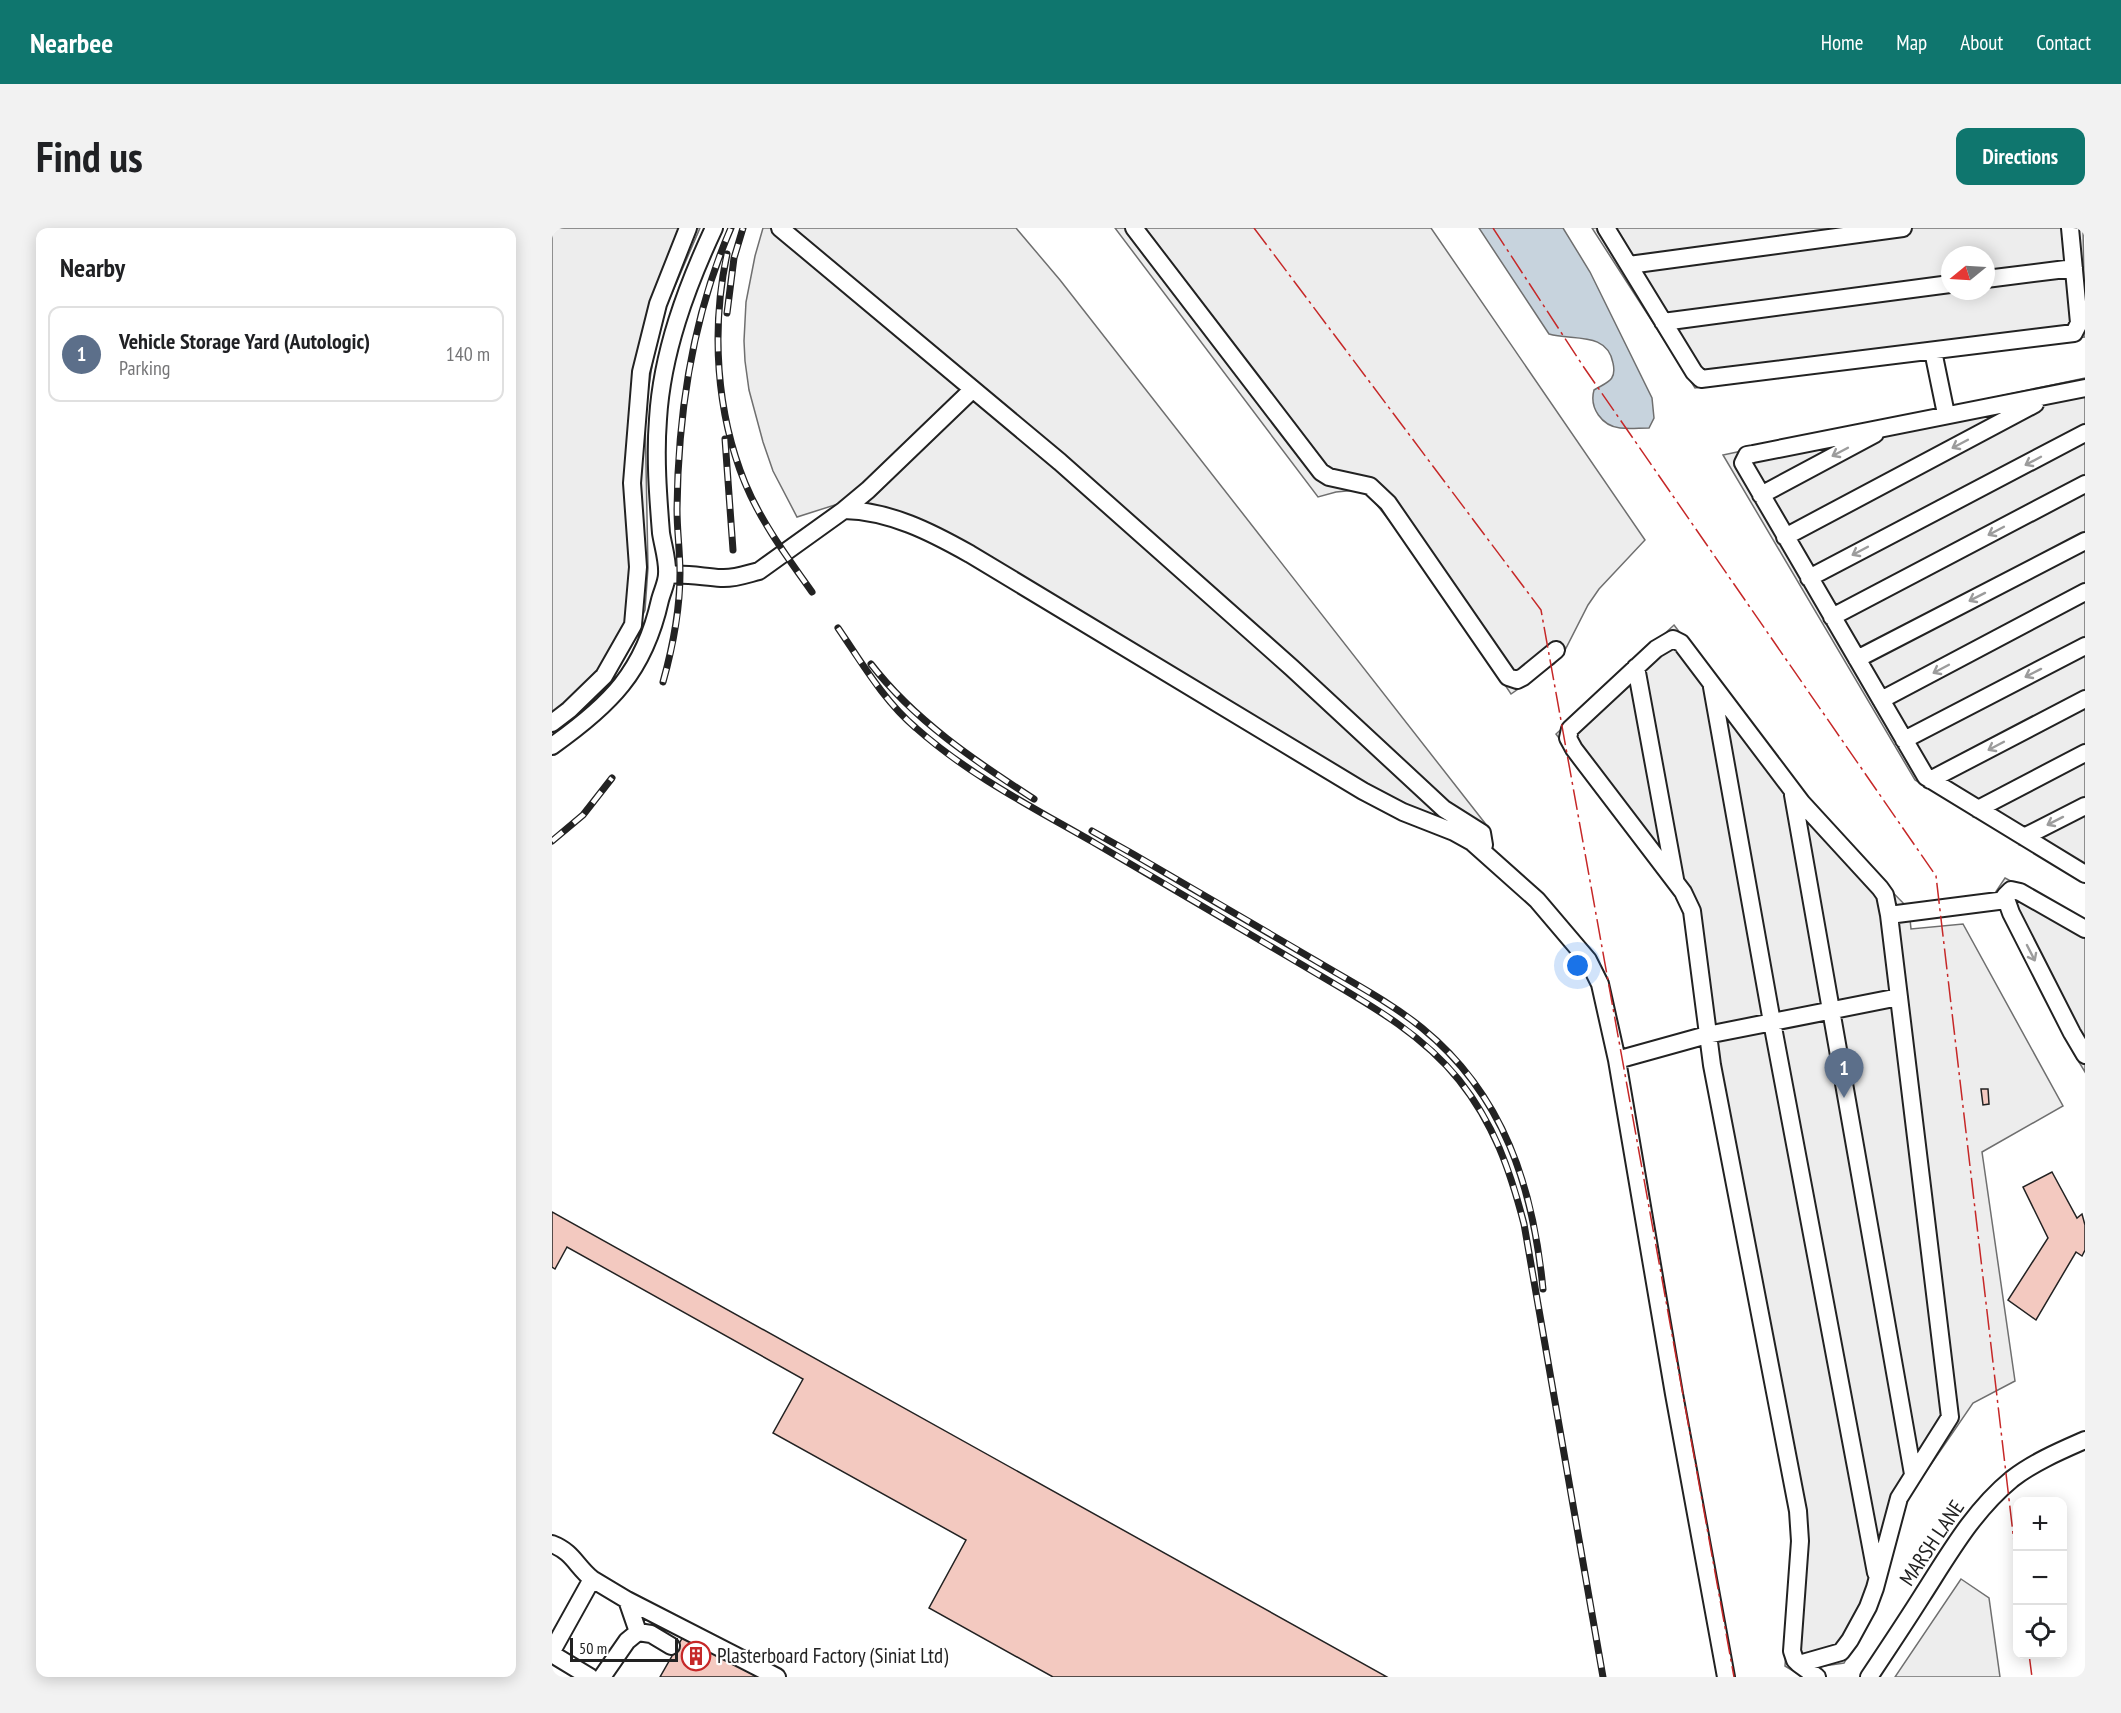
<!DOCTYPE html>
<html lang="en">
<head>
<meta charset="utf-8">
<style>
	body { margin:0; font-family:"PT Sans Narrow",sans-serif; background:#f2f2f2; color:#202124 }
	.controls { position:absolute; right:18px; bottom:18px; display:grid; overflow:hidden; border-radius:12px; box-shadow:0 3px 15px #0003 }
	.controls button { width:54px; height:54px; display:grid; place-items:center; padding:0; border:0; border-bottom:2px solid #e0e0e0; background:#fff; color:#202124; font:30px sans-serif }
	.compass { position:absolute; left:1389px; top:18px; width:54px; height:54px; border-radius:50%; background:#fff; box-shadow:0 3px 15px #0003; rotate:252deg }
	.scale { position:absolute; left:18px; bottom:15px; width:108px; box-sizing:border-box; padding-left:6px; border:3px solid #222; border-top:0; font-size:16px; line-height:21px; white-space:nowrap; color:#222; -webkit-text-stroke:4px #fff; paint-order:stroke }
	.you { position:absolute; left:1026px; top:738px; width:21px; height:21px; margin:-15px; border:4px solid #fff; border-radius:50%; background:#1a73e8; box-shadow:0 0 0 9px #1a73e833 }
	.badge { display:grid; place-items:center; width:39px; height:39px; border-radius:50%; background:#0f766e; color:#fff; font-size:20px; font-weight:700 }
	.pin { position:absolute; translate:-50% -50px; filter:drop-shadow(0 2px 3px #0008) }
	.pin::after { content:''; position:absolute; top:32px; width:21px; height:18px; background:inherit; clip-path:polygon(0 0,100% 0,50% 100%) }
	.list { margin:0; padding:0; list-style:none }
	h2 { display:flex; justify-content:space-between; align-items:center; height:78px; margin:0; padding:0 24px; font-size:26px }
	h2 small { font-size:20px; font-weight:400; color:#757577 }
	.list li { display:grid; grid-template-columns:39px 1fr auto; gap:18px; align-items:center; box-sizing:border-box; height:96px; margin:0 12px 12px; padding:0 12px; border:2px solid #e0e0e0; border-radius:12px }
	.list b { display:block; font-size:22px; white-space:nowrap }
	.list p { margin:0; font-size:20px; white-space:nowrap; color:#757577 }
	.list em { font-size:20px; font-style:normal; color:#757577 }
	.icon { flex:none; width:33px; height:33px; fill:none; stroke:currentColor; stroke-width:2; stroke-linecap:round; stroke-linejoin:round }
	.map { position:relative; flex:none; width:1533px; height:1449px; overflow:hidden; border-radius:12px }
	header { display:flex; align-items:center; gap:36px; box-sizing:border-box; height:84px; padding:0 30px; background:#0f766e; color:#fff }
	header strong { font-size:28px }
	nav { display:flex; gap:33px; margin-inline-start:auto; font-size:21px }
	.intro { display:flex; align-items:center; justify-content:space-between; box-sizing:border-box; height:144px; padding:0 36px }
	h1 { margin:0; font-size:42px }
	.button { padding:15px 27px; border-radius:12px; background:#0f766e; color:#fff; font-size:21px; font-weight:700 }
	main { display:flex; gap:36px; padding:0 36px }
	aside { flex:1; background:#fff; border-radius:12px; box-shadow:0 3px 15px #0003 }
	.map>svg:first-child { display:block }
	.parking { fill:#ededed; stroke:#6f6f6f; stroke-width:1.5; fill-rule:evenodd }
	.water { fill:#c7d3dd; stroke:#6f6f6f; stroke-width:1.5 }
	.building { fill:#f3c9c0; stroke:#222; stroke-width:1.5 }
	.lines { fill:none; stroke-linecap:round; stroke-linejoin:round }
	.minor-casing { stroke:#222; stroke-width:20 }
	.minor { stroke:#fff; stroke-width:16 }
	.rail-casing { stroke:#222; stroke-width:7 }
	.rail { stroke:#fff; stroke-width:4.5; stroke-dasharray:14; stroke-linecap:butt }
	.power { stroke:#c62828; stroke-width:1.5; stroke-dasharray:21 4.5 3 4.5; stroke-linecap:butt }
	.oneway { stroke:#9c9c9c }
	.labels { text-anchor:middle; stroke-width:4.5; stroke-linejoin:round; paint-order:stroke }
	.street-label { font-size:21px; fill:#222; stroke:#fff }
	.poi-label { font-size:21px; fill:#222; stroke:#fff; text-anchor:start }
</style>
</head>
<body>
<header>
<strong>Nearbee</strong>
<nav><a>Home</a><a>Map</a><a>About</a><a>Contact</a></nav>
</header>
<div class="intro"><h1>Find us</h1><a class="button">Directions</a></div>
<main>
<aside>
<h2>Nearby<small></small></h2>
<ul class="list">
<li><span class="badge" style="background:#5c6f8a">1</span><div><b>Vehicle Storage Yard (Autologic)</b><p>Parking</p></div><em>140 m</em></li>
</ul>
</aside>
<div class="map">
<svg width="1533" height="1449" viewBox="0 0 1533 1449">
	<rect width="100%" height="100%" fill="#fff"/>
	<path class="parking" d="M0 0H148L114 79 101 131 93 185 96 340 93 382 70 433 46 466 0 499Z
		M211 0H464L508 52 936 599 924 612 849 577 440 332 289 275 245 289 221 243 211 214 197 162 193 133 192 113 194 74 203 28Z
		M563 0H879L1093 312 1047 361 1036 377 1011 426 1002 436 959 466 877 343 821 272 814 265 805 262 784 264 766 269Z
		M1040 0H1531L1533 109 1143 160ZM1398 27H1434V63H1398Z
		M1533 150V655L1363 552 1171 227Z
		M1122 397 1274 596 1357 681 1359 701 1411 696 1511 878 1430 924 1463 1153 1421 1175 1349 1280 1322 1383 1292 1435 1265 1439 1251 1449 1233 1438 1242 1304 1134 680 1004 506Z
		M1453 650 1533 692V844L1522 826 1443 665Z
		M1409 1351 1437 1370 1448 1449H1343Z"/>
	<path class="water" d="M927 0H1011L1038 44 1100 170 1102 190 1097 200C1087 200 1077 201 1068 200 1050 198 1037 180 1042 162 1055 154 1065 153 1061 135 1055 103 1020 113 997 106Z"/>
	<path class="building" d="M1429 861H1436L1437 876 1431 877Z
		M1500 944 1525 990 1530 986 1533 997V1022L1530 1028 1524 1024 1484 1092 1456 1072 1496 1010 1471 959Z
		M0 984 835 1449H501L377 1380 414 1312 221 1205 251 1151 15 1019 3 1041 0 1039Z
		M132 1407 205 1449H108Z"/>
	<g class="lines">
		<g class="minor-casing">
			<path id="minor" d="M228 0 508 234 740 440 892 581 930 605 932 617 929 622
				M582 0 769 244 777 249 818 258 836 275 956 449 965 452 971 449 1004 422
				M1054 0 1142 144 1149 151 1522 105 1527 95 1518 0
				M1077 37 1351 0
				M1434 51 1522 40
				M1111 94 1398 56
				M1381 123 1394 186
				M1533 160 1201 226 1195 227 1191 235 1374 549 1533 646
				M1209 267 1323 206
				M292 282 316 262 420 162
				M1233 309 1483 176
				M115 347C134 345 151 349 169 350 182 351 195 346 207 343L292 282C338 283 379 304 418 326L811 563 851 584 902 604 920 614 985 672 1036 732 1048 756 1065 832 1122 1166 1174 1449
				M1257 350 1533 205
				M1280 389 1533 256
				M1121 411 1129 415 1250 575 1328 660 1333 667 1337 687 1398 1189 1347 1270 1323 1360 1316 1379 1298 1412 1289 1424 1247 1436 1243 1432 1240 1423 1248 1313 1246 1283 1160 837 1140 683 1131 664 1022 521 1016 510 1018 501 1104 421Z
				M1305 431 1533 313
				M1084 439 1123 651
				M1160 459 1220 794 1324 1345
				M1329 472 1533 364
				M0 495 17 482 52 448 81 397 86 339 80 255 89 144 106 76 136 0
				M1352 512 1533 418
				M0 518C58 477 92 444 108 372 110 364 115 354 115 346 116 333 111 318 109 305 106 268 103 229 106 191 110 125 134 60 162 0
				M1378 552 1533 471
				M1241 567 1361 1246
				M1426 581 1533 525
				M1472 609 1533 578
				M1337 687 1454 672
				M1533 701 1468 664 1459 662 1453 668 1459 685 1520 805 1533 827
				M1065 832 1155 807 1347 769
				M0 1316C21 1324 24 1338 40 1351L0 1423
				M40 1351 75 1372 86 1404 99 1406 119 1418
				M75 1372 225 1449
				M0 1426 38 1449
				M1247 1436 1265 1449
				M50 1449 75 1413 86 1404
				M1317 1449C1335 1422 1353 1395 1370 1368 1397 1326 1421 1283 1460 1251 1482 1234 1508 1223 1533 1212"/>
		</g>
		<use href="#minor" class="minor"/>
		<g class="rail-casing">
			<path id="rail" d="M175 26C159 101 164 184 193 255 209 294 236 330 260 364
				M175 85 182 30 191 0
				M173 211 181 322
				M286 400C310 435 332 473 364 500 417 547 480 579 541 614 612 655 682 697 752 738 807 771 866 801 907 852 942 896 958 942 972 996L1051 1449
				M319 436C362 492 423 533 482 571
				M111 454C121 418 128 383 128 345 128 324 125 303 125 281 126 186 141 87 179 0
				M540 603 581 626C643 662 705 698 766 734 801 755 838 774 870 800 952 867 981 959 991 1061
				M0 613 31 587 60 550"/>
		</g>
		<use href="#rail" class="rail"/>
		<path class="power" d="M702 0 989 382 1182 1449
			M941 0 1031 138 1384 648 1466 1348
			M1477 1426 1480 1449"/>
	</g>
	<defs><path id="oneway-shaft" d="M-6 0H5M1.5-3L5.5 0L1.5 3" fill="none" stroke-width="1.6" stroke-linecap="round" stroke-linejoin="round" transform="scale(1.5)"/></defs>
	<g class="oneway">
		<use href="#oneway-shaft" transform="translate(1408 216) rotate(152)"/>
		<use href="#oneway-shaft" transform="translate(1288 224) rotate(152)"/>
		<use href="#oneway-shaft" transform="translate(1481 233) rotate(152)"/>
		<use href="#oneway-shaft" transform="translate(1444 303) rotate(152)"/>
		<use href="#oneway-shaft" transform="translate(1308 323) rotate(152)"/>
		<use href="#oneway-shaft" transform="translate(1425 369) rotate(153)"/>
		<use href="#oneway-shaft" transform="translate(1389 441) rotate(152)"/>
		<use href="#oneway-shaft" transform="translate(1481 445) rotate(153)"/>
		<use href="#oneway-shaft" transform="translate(1444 518) rotate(152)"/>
		<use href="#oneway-shaft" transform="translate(1503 593) rotate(153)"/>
		<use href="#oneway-shaft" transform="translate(1479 725) rotate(63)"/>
	</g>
	<defs>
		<g id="building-ring" transform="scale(1.5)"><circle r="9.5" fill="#fff" stroke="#c62828" stroke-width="1.5"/><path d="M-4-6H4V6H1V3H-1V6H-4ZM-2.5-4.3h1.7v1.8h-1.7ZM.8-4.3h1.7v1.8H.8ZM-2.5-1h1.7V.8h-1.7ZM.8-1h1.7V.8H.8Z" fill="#c62828"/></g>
	</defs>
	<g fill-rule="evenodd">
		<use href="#building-ring" x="144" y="1428"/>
	</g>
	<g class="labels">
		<g class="street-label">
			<text transform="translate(1380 1315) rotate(-56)" y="7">MARSH LANE</text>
		</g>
		<g class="poi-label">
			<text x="165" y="1435">Plasterboard Factory (Siniat Ltd)</text>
		</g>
	</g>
</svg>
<div class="controls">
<button>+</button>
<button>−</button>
<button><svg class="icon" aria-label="locate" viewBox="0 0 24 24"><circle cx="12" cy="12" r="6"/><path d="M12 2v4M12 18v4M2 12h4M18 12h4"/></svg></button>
</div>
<svg class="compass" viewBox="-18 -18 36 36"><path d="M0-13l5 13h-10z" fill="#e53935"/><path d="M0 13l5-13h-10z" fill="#757577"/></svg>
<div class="scale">50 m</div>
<div class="you"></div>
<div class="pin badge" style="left:1292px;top:870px;background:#5c6f8a">1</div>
</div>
</main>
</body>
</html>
